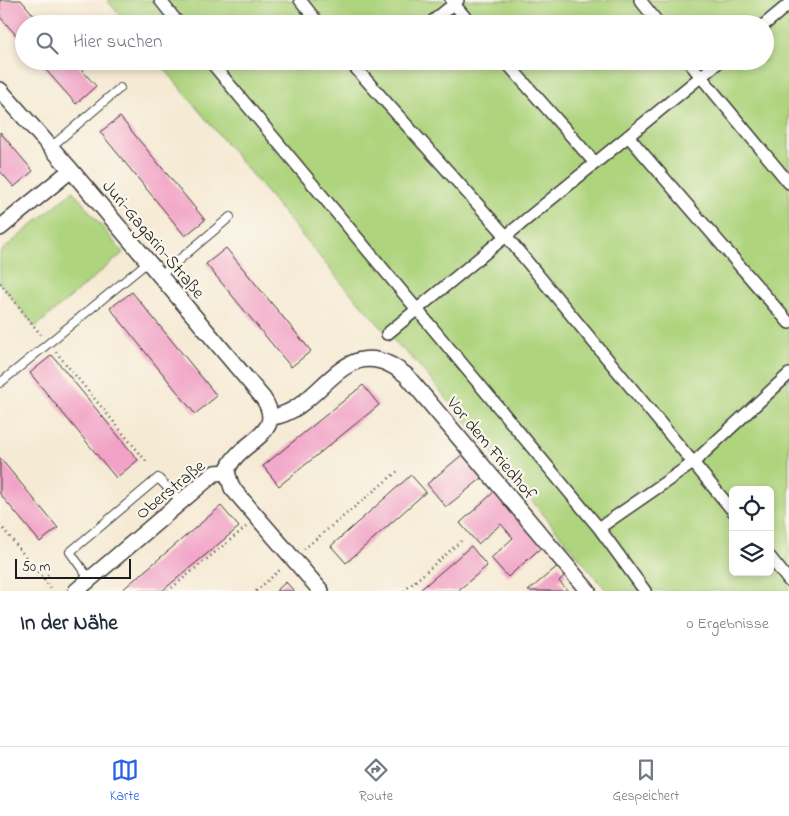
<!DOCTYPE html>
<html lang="de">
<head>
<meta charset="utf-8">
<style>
	body { margin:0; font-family:"Indie Flower",sans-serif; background:#f2f2f3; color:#1f2937 }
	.controls { position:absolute; right:15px; bottom:15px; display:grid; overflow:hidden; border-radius:8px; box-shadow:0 2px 8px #0003 }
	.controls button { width:45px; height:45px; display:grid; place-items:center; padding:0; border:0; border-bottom:1px solid #e0e1e3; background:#fff; color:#1f2937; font:25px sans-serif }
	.scale { position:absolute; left:15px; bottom:12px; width:116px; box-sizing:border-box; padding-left:5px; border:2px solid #1c1c1c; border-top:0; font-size:14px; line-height:18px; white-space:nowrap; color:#1c1c1c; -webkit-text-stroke:4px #fbf7ec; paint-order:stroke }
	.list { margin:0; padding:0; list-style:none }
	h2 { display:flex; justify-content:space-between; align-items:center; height:65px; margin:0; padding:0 20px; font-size:21px }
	h2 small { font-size:16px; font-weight:400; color:#747a83 }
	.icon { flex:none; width:28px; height:28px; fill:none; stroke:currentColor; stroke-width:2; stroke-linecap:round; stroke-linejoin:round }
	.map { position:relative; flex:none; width:789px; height:591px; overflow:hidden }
	.search { position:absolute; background:#fff; box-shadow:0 2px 8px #0003; left:15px; right:15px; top:15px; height:55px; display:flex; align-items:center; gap:12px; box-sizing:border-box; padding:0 18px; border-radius:28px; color:#747a83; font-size:19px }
	.sheet { height:155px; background:#fff }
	nav { display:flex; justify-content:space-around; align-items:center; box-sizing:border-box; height:70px; border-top:1px solid #e0e1e3; background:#fff; font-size:14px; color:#747a83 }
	nav a { display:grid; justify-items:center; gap:2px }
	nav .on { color:#2563eb }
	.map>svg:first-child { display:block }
	.green { fill:#aed47e; stroke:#65784d; fill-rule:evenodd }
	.building { fill:#f1a2c6 }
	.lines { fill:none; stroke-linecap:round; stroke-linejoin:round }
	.service-casing { stroke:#3d3b38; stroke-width:10 }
	.pedestrian-casing { stroke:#3d3b38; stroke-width:14 }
	.minor-casing { stroke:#3d3b38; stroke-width:18 }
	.path { stroke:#3d3b38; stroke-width:2.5; stroke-dasharray:1 4; stroke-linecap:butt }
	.service { stroke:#fff; stroke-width:8 }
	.pedestrian { stroke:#fff; stroke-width:11 }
	.minor { stroke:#fff; stroke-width:15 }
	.labels { text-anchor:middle; stroke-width:4.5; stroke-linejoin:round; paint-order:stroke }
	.street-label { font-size:18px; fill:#1c1c1c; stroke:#fbf7ec }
</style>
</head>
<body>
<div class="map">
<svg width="789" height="591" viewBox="0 0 789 591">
	<rect width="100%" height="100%" fill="#fbf7ec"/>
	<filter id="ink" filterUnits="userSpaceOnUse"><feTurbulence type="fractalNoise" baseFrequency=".02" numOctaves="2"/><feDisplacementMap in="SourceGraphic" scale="10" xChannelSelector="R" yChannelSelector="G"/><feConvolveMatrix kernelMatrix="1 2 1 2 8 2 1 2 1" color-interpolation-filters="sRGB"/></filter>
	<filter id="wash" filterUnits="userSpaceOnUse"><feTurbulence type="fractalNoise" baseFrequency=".0096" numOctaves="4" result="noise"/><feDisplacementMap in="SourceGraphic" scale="20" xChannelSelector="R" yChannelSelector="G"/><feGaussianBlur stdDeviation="1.12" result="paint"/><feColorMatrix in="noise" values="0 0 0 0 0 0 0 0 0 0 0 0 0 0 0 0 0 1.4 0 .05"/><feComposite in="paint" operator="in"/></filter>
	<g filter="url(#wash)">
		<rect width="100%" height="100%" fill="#f5ead4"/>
		<path class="green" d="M107 0H789V591H607L417 363 391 338 339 280 158 61H765V24H127ZM733 490H770V572H733Z
			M73 191 123 253 35 327 0 283V252Z"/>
		<g id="blocks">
			<path class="building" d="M0 0H21L41 24H24V44L0 17Z
				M38 61H74L96 86 76 104Z
				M120 117 205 220 185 236 100 132Z
				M0 132 33 171 14 187 0 171Z
				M226 248 311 351 291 367 206 264Z
				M132 292 217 396 195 414 110 308Z
				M52 355 138 460 116 478 30 373Z
				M363 385 379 405 279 486 263 466Z
				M463 454 482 478 446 507 427 484Z
				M0 458 58 528 40 542 0 494Z
				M411 475 426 492 346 563 331 546Z
				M494 492 543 546 508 577 491 558 513 538 501 524 478 544 460 523Z
				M221 506 239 527 162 591H121Z
				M471 546 487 566 461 588 458 591H419Z
				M559 565 566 574 559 581 568 591H528Z
				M286 582 294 591H276Z"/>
		</g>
	</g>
	<g filter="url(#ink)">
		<use href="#blocks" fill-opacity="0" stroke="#3d3b38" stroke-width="1"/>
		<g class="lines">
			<g class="service-casing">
				<path id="service" d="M51 147 120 88
					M161 275 230 217
					M0 383 149 261
					M90 580 70 552 158 478 181 501"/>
			</g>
			<g class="pedestrian-casing">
				<path id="pedestrian" d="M160 0 179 24
					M300 0 319 24
					M458 0 454 4 471 24
					M640 0 659 24
					M429 24 454 4 451 0
					M765 24 789 4
					M210 61 599 528 645 591
					M505 61 595 163
					M688 61 789 183
					M351 63 506 236 720 61
					M628 136 789 323
					M387 334 506 236 733 511
					M599 528 693 463 789 374
					M770 557 789 581"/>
			</g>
			<g class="minor-casing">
				<path id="minor" d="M0 90 71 170 263 398C289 436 235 441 227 472L215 473 210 477 76 591
					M0 228 71 170
					M272 417C323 411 344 323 407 376L588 591
					M227 472 232 488 321 591"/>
			</g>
			<path class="path" d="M0 283 41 335
				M56 352 146 461
				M0 525 53 591
				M304 549 399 470
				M44 579 48 574
				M168 591 246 527
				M256 591 281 569
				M404 591 461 541"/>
			<use href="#service" class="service"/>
			<use href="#pedestrian" class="pedestrian"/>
			<use href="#minor" class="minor"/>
		</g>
	</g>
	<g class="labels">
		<g class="street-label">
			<text transform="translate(154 239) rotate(50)" y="6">Juri-Gagarin-Straße</text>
			<text transform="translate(492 448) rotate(50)" y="6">Vor dem Friedhof</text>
			<text transform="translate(170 489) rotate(-39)" y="6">Oberstraße</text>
		</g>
	</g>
</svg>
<div class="controls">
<button><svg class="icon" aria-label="locate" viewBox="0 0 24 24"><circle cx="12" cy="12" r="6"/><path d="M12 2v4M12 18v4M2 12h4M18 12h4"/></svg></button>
<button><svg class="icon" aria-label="layers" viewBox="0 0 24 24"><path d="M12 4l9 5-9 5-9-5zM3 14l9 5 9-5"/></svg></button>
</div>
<div class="scale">50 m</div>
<div class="search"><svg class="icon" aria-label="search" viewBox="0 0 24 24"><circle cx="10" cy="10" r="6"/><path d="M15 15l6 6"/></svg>Hier suchen</div>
</div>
<section class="sheet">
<h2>In der Nähe<small>0 Ergebnisse</small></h2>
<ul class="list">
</ul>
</section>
<nav>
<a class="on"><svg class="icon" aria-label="map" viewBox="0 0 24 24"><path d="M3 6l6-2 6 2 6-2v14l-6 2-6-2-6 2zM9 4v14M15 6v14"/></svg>Karte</a>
<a><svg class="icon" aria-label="directions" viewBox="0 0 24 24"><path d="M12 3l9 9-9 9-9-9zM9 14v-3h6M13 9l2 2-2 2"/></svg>Route</a>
<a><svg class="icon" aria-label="saved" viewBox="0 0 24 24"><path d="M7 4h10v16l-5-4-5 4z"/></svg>Gespeichert</a>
</nav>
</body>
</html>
